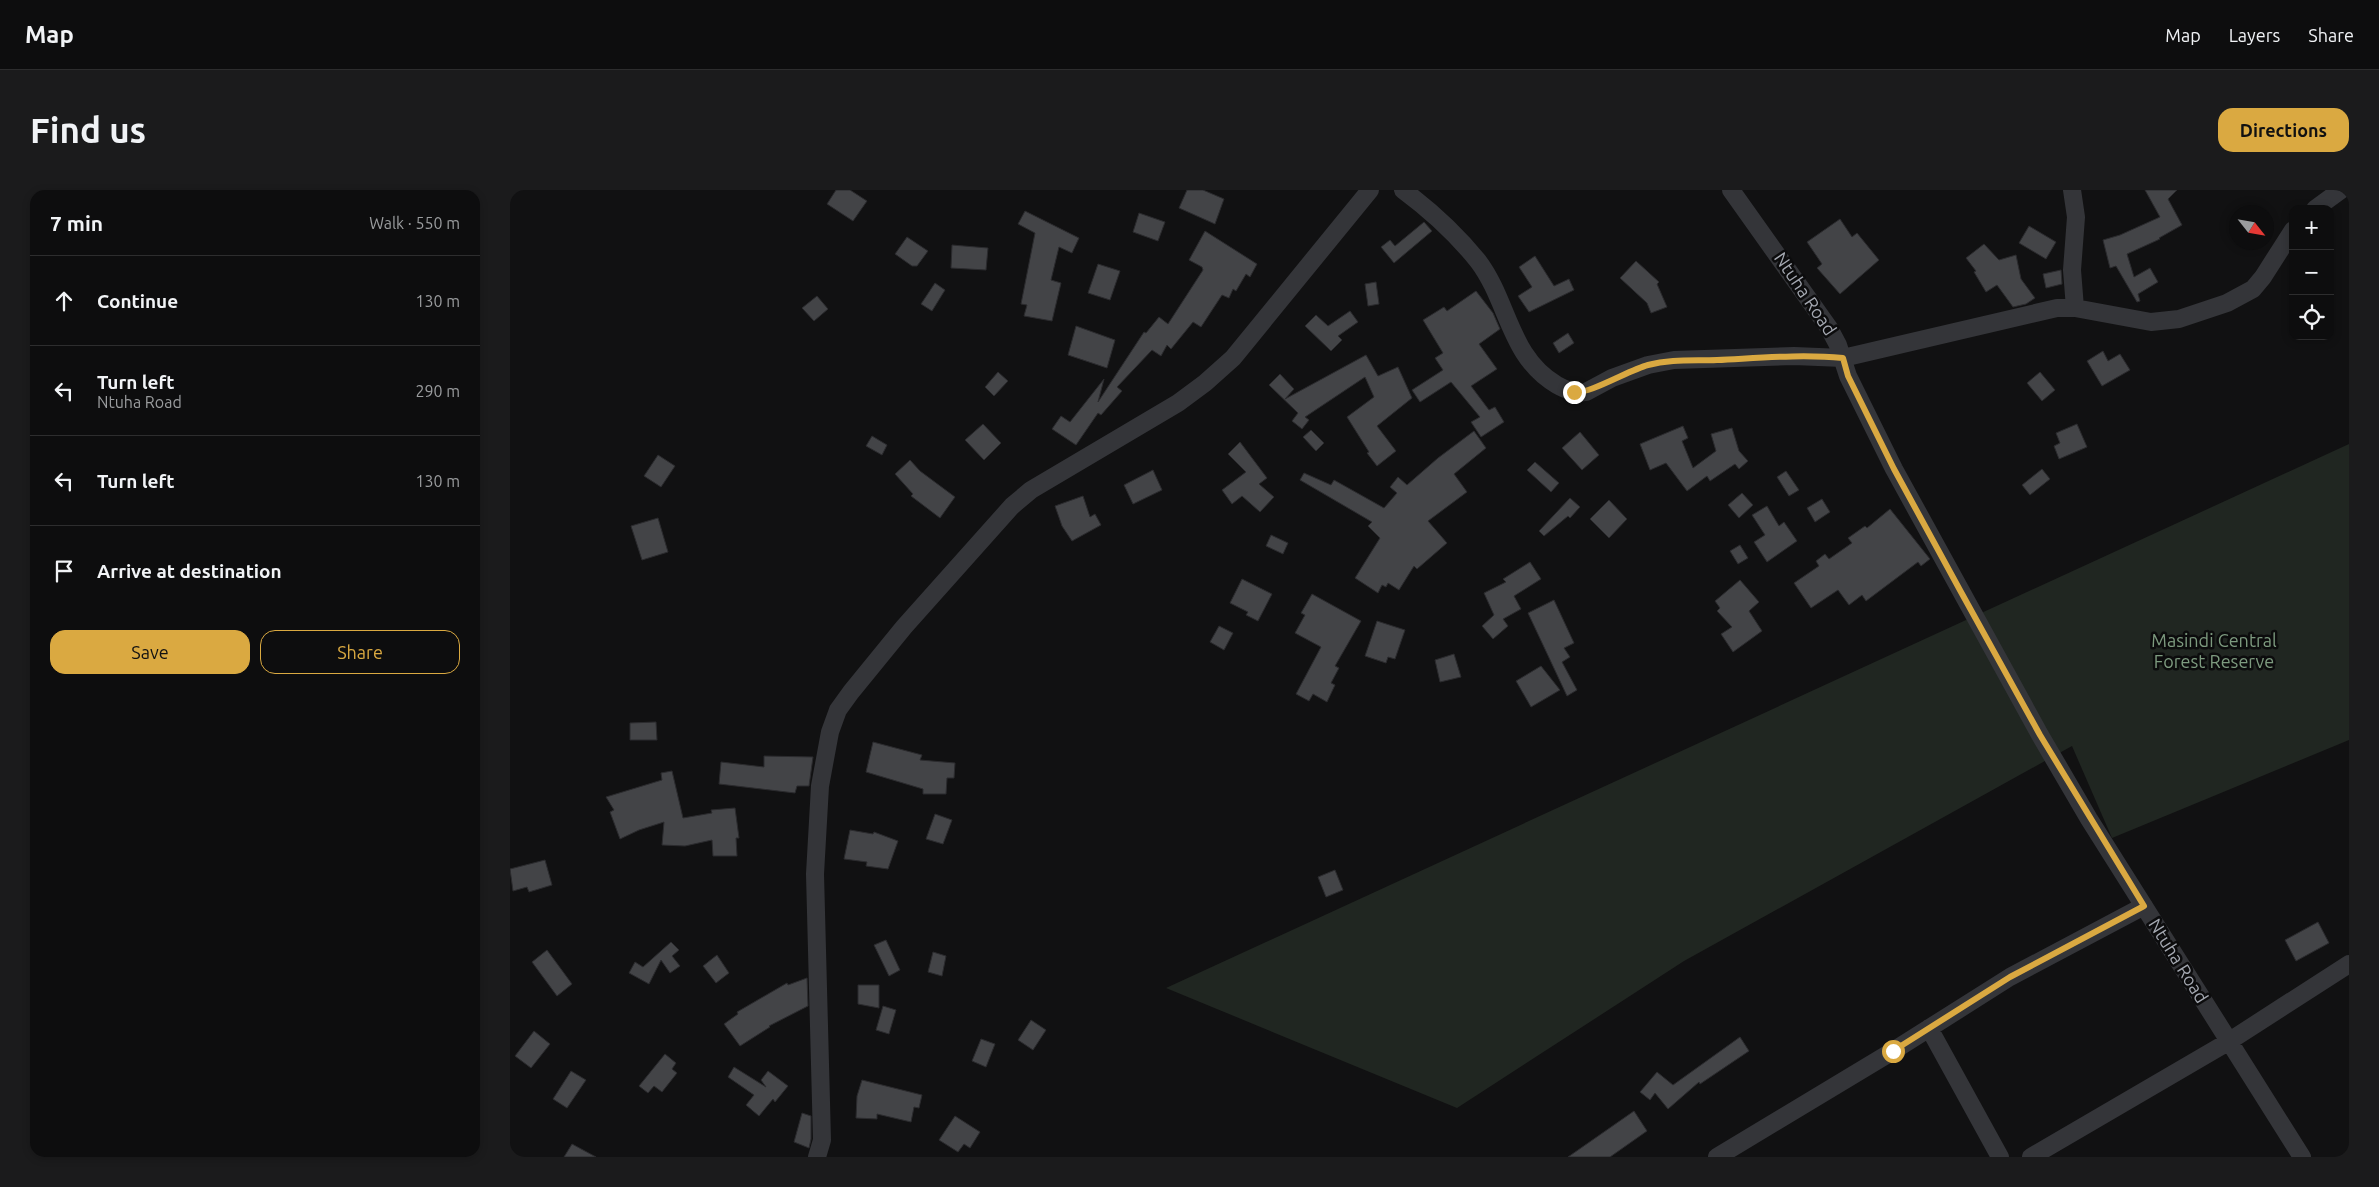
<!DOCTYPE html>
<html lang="en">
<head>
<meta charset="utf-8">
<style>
	body { margin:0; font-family:Ubuntu,sans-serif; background:#1b1b1c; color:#f1f3f6 }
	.controls { position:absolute; right:15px; top:15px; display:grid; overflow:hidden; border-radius:10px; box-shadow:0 2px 8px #0003 }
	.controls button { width:45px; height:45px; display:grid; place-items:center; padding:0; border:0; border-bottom:1px solid #2d2d2e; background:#0d0d0e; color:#f1f3f6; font:25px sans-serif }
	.compass { position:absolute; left:1719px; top:15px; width:45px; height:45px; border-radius:50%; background:#0d0d0e; box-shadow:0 2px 8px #0003; rotate:121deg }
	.stop { position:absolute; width:15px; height:15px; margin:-11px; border:4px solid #daa941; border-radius:50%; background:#fff }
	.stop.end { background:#daa941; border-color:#fff; box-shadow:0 1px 5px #0008 }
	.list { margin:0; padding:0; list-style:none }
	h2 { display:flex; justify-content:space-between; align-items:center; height:65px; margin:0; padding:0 20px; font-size:21px }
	h2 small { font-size:16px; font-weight:400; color:#9a9c9e }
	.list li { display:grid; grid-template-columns:32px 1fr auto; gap:15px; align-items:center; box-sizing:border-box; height:90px; padding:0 20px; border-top:1px solid #2d2d2e }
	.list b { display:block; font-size:19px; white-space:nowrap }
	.list p { margin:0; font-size:16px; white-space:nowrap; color:#9a9c9e }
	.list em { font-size:16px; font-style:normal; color:#9a9c9e }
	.actions { display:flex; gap:10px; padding:15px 20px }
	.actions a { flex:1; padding:11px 0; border:1px solid #daa941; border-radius:15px; text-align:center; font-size:18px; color:#daa941 }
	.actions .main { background:#daa941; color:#111 }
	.icon { flex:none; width:28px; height:28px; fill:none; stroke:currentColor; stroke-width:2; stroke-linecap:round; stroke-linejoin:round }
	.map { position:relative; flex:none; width:1839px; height:967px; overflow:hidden; border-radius:15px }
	header { display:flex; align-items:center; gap:30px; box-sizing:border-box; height:70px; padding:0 25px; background:#0d0d0e; border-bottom:1px solid #2d2d2e }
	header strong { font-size:24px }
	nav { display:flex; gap:28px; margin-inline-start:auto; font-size:18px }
	.intro { display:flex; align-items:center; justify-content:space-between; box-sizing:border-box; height:120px; padding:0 30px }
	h1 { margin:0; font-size:35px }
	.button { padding:12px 22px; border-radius:15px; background:#daa941; color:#111; font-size:18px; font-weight:700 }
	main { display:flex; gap:30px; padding:0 30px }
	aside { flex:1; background:#0d0d0e; border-radius:15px; box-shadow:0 2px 8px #0003 }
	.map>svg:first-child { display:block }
	.green { fill:#202621 }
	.building { fill:#434447; stroke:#2b2b2e }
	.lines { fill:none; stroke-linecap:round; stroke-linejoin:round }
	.minor { stroke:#343539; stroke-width:18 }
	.route { stroke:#daa941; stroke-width:6 }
	.labels { text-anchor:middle; stroke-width:5; stroke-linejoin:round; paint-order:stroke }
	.street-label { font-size:18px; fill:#a4a8b1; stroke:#0c0c0d }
	.park-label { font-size:18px; fill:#7d9a7f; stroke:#0c0c0d }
</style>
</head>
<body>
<header>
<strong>Map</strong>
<nav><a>Map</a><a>Layers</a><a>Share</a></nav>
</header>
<div class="intro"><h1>Find us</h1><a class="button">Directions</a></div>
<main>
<aside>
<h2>7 min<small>Walk · 550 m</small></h2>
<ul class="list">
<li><svg class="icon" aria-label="ahead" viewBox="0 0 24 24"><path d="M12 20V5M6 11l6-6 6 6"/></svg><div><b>Continue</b></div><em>130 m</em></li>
<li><svg class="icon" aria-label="left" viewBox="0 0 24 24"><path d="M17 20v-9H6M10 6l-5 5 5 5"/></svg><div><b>Turn left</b><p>Ntuha Road</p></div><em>290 m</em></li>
<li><svg class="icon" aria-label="left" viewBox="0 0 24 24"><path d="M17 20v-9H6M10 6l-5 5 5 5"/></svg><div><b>Turn left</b></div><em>130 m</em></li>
<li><svg class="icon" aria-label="arrive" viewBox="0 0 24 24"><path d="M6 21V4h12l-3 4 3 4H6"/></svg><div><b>Arrive at destination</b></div></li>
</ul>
<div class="actions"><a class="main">Save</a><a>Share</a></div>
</aside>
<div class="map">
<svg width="1839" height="967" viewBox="0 0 1839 967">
	<rect width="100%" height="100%" fill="#111112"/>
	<path class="green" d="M1839 254V550L1602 648 1562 556 1174 771 947 918 656 798Z"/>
	<path class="building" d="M326 0H340L357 11 343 31 317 14Z
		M677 0H693L714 9 705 34 669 18Z
		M1635 0H1667L1658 9 1672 35 1649 48 1650 49 1617 64 1624 87 1640 78 1648 92 1628 104 1630 111 1627 112 1606 76 1600 78 1593 50 1610 45 1650 27Z
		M515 21 569 48 562 63 549 57 541 90 551 93 542 131 514 126 517 115 511 114 525 43 508 34Z
		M629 23 655 32 648 51 623 42Z
		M1330 29 1342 47 1347 43 1369 70 1330 104 1307 78 1312 74 1297 52Z
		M914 32 922 41 884 73 871 57 880 50 885 56Z
		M1519 36 1546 52 1536 69 1509 53Z
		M695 41 747 74 740 87 736 84 726 101 723 99 719 108 712 105 691 137 683 132 661 159 657 155 651 166 642 160 607 197 612 201 591 225 588 223 566 255 542 239 551 226 560 232 594 189 588 212 634 142 636 143 649 127 658 134 693 80 692 77 679 70Z
		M397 47 418 61 407 76H402L385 64Z
		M1474 54 1489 70 1506 65 1511 89 1525 108 1516 114 1503 117 1487 95 1476 102 1464 82 1466 81 1456 68Z
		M442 55 478 58 476 80 441 78Z
		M1025 66 1044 96 1059 89 1064 100 1019 122 1008 106 1022 97 1009 77Z
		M1126 71 1149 92 1147 94 1157 117 1141 123 1137 113 1110 88Z
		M588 74 610 81 600 110 578 103Z
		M1551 80 1552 94 1536 98 1533 84Z
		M866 92 869 114 858 116 855 94Z
		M425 93 435 100 422 121 411 114Z
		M966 101 983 123 990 139 969 154 987 179 961 196 979 220 985 217 994 232 971 247 961 232 970 227 941 192 910 212 902 200 933 180 925 168 933 163 913 130 934 117 937 121Z
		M307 106 318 119 304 131 292 118Z
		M840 121 848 132 828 146 832 150 821 161 795 136 806 125 818 136Z
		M566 136 605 150 597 178 558 165Z
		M1058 143 1064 153 1049 163 1043 153Z
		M1593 161 1598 171 1610 164 1620 180 1592 196 1577 171Z
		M856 165 868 186 888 177 902 208 867 236 886 261 867 276 857 263 859 262 837 227 864 207 855 187 795 227 799 230 792 239 782 231 788 223 759 195 770 184 784 199 775 209Z
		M488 182 498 191 484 206 475 197Z
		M1530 182 1545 200 1532 211 1517 193Z
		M473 234 491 253 474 270 455 250Z
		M1567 234 1577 257 1549 269 1544 256 1550 253 1546 243Z
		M1173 236 1178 248 1172 251 1183 278 1206 261 1201 244 1222 238 1229 261 1238 271 1229 279 1225 274 1200 291 1197 286 1177 301 1156 273 1140 280 1130 254Z
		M801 240 814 253 806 261 793 247Z
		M964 241 976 258 944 284 957 302 918 331 937 353 907 379 904 376 889 400 878 393 876 397 872 395 868 403 845 388 870 348 858 336 862 332 790 290 794 283 821 295 824 290 874 318 887 303 880 297 888 287 897 295 928 268Z
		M1070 242 1089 265 1072 280 1052 258Z
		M362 246 377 255 372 265 356 256Z
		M730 252 757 288 749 294 764 307 750 322 732 306 722 314 712 300 736 282 718 264Z
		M148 265 165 276 151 297 134 286Z
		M400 270 410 281 445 307 430 328 401 306 403 304 385 284Z
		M1025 272 1049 293 1041 302 1017 280Z
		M1532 279 1540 289 1520 305 1512 295Z
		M643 280 652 300 623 314 614 295Z
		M1276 281 1289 300 1279 306 1267 287Z
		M1232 303 1243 315 1229 328 1218 315Z
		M573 306 580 327 585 324 591 335 562 351 552 336 545 316Z
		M1060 308 1070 317 1060 328 1058 326 1034 346 1029 341Z
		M1312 309 1320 322 1305 332 1297 318Z
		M1099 310 1117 329 1099 348 1080 329Z
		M1257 316 1269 336 1274 332 1287 351 1257 372 1244 352 1255 345 1242 325Z
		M1380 319 1420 369 1411 376 1408 372 1356 411 1352 405 1339 415 1328 400 1301 418 1284 393 1309 376 1306 371 1315 364 1319 369 1342 353 1338 348 1355 336 1357 338Z
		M148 328 158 362 132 370 121 336Z
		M761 345 778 353 773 364 756 356Z
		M1230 355 1238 368 1228 374 1220 361Z
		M1020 372 1031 389 1004 406 1011 419 993 429 998 436 983 449 972 436 984 425 974 403 996 392 993 389Z
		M732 389 762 404 748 431 736 425 738 422 720 413Z
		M1230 390 1249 412 1239 421 1252 441 1223 462 1211 444 1222 437 1207 421 1210 418 1205 411Z
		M802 404 851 431 825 476 829 478 821 493 825 495 817 512 803 504 799 511 786 504 811 457 785 443 795 425 791 423Z
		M1044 410 1064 453 1054 458 1060 467 1052 472 1067 500 1057 506 1018 423Z
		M867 431 895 440 885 469 878 467 876 473 855 466Z
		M709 436 723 443 714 460 700 452Z
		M944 464 951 487 930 492 925 470Z
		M1031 476 1050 500 1021 517 1006 491Z
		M146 532 147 550H120V533Z
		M363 552 412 565 410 570 445 573 444 588H437L436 604H413V599L356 582Z
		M254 566 303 567 299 596H287L285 603 209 594 211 572 254 577Z
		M162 581 173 628 202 623 201 620 225 618 229 648H226L227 666H203L202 650 175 656 152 655 154 632 129 640 110 649 100 622 104 620 96 607 152 590 151 583Z
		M425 624 442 630 433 654 416 649Z
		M340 640 363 644 364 642 388 651 378 679 356 676 357 672 334 669Z
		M35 670 42 695 19 702 17 697 3 701 0 679Z
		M825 680 833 700 816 707 808 687Z
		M1808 732 1819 753 1786 771 1775 750Z
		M376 750 390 780 379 786 364 755Z
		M161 752 169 760 162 766 170 776 160 783 151 770 139 794 119 783 125 772 133 777Z
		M37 760 62 794 47 806 22 772Z
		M423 762 436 766 432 786 418 782Z
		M207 765 219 783 206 793 193 776Z
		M297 788 298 816 259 836 260 837 230 856 214 834 228 824 227 822 277 793 278 795Z
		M348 795H369V818L348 814Z
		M373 816 386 820 379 844 366 840Z
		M521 830 536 840 523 860 508 850Z
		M24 841 40 854 21 878 5 866Z
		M1230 847 1239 861 1190 894 1189 892 1158 919 1145 903 1140 910 1130 902 1147 882 1163 895Z
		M471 849 485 854 476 877 462 871Z
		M155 864 166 873 162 879 167 883 152 902 144 896 138 903 129 896Z
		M224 877 256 897 251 890 258 881 278 896 265 912 263 909 249 926 236 915 244 905 218 887Z
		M61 881 76 890 57 918 43 909Z
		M352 890 412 905 409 918 404 917 401 932 367 924V929L346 928 347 906Z
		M1124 921 1137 941 1100 967H1058Z
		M292 923 301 926V949L299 958 284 952Z
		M445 926 470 942 460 958 454 954 448 962 429 950Z
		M62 954 86 967H54Z"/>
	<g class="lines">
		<path class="minor" d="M893 0C920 20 947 45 968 71 999 112 999 167 1047 195 1056 200 1065 204 1076 202L1102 188 1138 175 1164 170 1284 166 1333 168 1547 118H1565L1641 132 1669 129 1717 113 1743 99 1753 87 1783 40
			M1221 0 1319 138 1328 155 1338 186 1384 279 1530 545 1579 629 1792 967
			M1562 0 1566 27 1562 80 1565 118
			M1805 19 1831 0
			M1419 838 1490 967
			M307 967 312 950 305 684 310 596 320 542 328 520 341 502 394 437 502 316 521 300 668 213 695 193 723 168 860 0
			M1207 967 1383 861 1500 787 1634 716
			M1521 967 1718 852 1839 774"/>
	</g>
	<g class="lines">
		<path class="route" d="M1064 202C1078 205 1119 180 1138 175 1161 169 1184 171 1207 170 1249 168 1291 164 1333 168L1338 186 1384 279 1451 402 1530 545 1634 716 1500 787 1383 861"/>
	</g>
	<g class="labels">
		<g class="street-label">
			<text transform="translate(1295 104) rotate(56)" y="6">Ntuha Road</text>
			<text transform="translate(1668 771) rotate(58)" y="6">Ntuha Road</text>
		</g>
		<g class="park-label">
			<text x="1704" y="457">Masindi Central<tspan x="1704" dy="21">Forest Reserve</tspan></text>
		</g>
	</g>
</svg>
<div class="controls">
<button>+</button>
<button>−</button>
<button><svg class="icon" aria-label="locate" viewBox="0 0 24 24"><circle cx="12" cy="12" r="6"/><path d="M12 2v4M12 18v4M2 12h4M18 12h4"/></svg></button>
</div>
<svg class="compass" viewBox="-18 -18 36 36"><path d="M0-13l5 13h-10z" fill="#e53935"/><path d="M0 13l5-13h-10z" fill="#9a9c9e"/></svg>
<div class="stop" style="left:1383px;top:861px"></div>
<div class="stop end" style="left:1064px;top:202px"></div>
</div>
</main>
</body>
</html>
